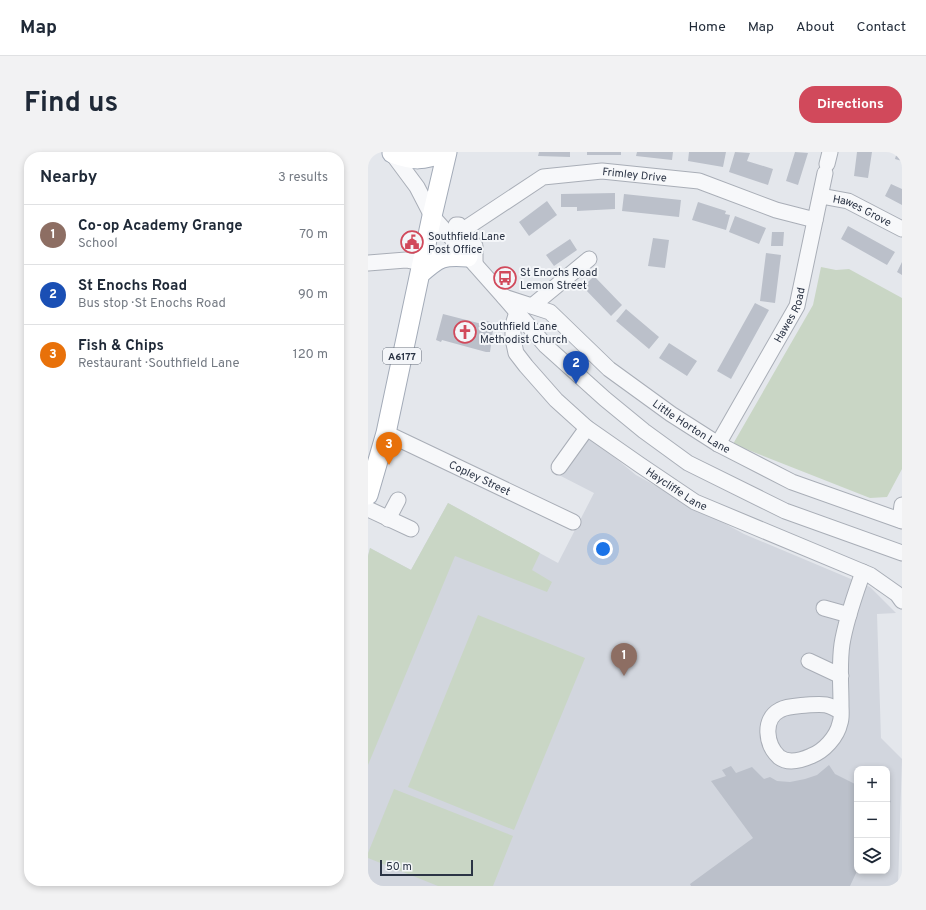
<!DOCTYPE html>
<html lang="en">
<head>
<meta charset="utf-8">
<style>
	body { margin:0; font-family:Overpass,sans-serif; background:#f2f2f3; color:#1f2937 }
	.controls { position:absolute; right:12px; bottom:12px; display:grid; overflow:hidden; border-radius:8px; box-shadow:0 2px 6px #0003 }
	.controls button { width:36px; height:36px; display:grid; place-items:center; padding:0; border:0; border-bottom:1px solid #e0e1e3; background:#fff; color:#1f2937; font:20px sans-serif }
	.scale { position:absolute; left:12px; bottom:10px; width:93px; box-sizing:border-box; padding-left:4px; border:2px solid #2b3445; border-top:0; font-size:11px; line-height:14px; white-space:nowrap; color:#2b3445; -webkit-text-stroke:3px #f4f6f9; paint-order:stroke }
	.you { position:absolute; left:235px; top:397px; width:14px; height:14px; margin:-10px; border:3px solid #fff; border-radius:50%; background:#1a73e8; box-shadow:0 0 0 6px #1a73e833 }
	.badge { display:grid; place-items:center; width:26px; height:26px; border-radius:50%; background:#d1495b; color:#fff; font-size:13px; font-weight:700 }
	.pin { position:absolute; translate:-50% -33px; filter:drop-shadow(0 1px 2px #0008) }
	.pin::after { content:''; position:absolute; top:21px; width:14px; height:12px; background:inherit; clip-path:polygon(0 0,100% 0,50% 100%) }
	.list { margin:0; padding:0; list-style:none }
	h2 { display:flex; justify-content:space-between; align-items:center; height:52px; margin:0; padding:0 16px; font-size:17px }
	h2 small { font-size:13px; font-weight:400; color:#747a83 }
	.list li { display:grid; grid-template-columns:26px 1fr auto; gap:12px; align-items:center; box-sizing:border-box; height:60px; padding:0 16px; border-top:1px solid #e0e1e3 }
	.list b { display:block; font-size:15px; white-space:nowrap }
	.list p { margin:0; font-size:13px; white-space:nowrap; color:#747a83 }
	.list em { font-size:13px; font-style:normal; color:#747a83 }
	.icon { flex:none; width:22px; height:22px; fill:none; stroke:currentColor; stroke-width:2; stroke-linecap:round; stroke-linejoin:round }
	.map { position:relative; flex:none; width:534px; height:734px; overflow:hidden; border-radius:16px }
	header { display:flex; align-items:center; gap:24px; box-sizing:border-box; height:56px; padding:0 20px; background:#fff; border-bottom:1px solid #e0e1e3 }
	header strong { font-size:19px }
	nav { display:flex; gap:22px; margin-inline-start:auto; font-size:14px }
	.intro { display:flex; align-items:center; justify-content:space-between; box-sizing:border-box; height:96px; padding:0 24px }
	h1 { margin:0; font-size:28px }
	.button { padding:10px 18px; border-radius:16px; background:#d1495b; color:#fff; font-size:14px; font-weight:700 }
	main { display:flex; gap:24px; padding:0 24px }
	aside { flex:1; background:#fff; border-radius:16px; box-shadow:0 2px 6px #0003 }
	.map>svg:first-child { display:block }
	.built { fill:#d2d6de; fill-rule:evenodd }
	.green { fill:#c9d6c5 }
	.building { fill:#bbc0ca }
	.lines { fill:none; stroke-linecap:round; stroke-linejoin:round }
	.minor-casing { stroke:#a9aeb7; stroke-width:17 }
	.major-casing { stroke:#a3abb8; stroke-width:21 }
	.minor { stroke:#f7f8fa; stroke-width:15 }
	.major { stroke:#fff; stroke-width:19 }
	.labels { text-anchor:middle; stroke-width:4; stroke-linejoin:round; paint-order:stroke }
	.shield { fill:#f4f6f9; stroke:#676e7b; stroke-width:1 }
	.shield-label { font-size:10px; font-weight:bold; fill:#2b3445 }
	.street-label { font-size:11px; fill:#2b3445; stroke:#f4f6f9 }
	.poi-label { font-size:11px; fill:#2b3445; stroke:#f4f6f9; text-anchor:start }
</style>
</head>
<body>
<header>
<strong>Map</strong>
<nav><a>Home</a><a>Map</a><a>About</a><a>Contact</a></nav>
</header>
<div class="intro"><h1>Find us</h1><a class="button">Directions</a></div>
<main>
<aside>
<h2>Nearby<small>3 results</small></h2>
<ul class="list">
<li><span class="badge" style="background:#8d6e63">1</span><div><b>Co-op Academy Grange</b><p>School</p></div><em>70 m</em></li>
<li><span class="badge" style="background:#1a4fb4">2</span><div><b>St Enochs Road</b><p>Bus stop · St Enochs Road</p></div><em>90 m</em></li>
<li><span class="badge" style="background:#e8710a">3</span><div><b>Fish &amp; Chips</b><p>Restaurant · Southfield Lane</p></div><em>120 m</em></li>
</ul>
</aside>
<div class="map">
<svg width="534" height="734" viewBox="0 0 534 734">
	<rect width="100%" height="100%" fill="#e4e7ec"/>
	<path class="built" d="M218 282 268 323 376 382 502 435 528 461 509 462 513 586 534 607 530 734H0V404L2 396 43 418 80 351 190 411 226 341 189 322ZM489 617H519V719H489Z"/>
	<path class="green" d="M453 115 468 118 481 117 534 146V317L519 345 502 346 365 292 445 153Z
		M80 351 172 401 164 418 184 430 179 440 87 404 0 613V404L2 396 43 418Z
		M110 463 217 506 146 678 40 635Z
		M26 637 145 684 125 734H70L0 706V701Z"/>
	<path class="building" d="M171 0H202V5L170 4Z
		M219 0H253V3H219Z
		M269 0H305L304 8 268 4Z
		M321 0H358L355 15 320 9Z
		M367 0 382 1 379 9 405 17 400 33 361 20Z
		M427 0 440 1 430 33 418 29Z
		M489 0H504L500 26 486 24Z
		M529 0H534V9L527 7Z
		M523 32 534 37V53L517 44Z
		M247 41V57L209 59V55H193V42Z
		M256 42 313 48 311 65 254 59Z
		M179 49 189 63 161 84 151 70Z
		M330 50 358 59 357 62 362 63 358 78 324 68Z
		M367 64 398 76 391 92 361 80Z
		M480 74 527 100 519 113 473 87Z
		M404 80H416L415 94H403Z
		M285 86 301 88 297 116 280 114Z
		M202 87 209 98 186 114 178 103Z
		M398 101 413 103 407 151 392 149Z
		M534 110V123L529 120Z
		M226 124 254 153 243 164 215 135Z
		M387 151 401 158 363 227 349 219Z
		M258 157 291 185 281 197 248 169Z
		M75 162 114 172V168L126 171 122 200H118L74 188 73 190 68 188Z
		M301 191 329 209 319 224 291 206Z
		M461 613 467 622 489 633V719L482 734H323L322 732 385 686 343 629 358 624 354 618 363 614 368 621 384 615 396 627 402 625 409 629 422 630 437 627 449 623Z
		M519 647 523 649 519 657Z"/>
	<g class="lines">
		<g class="minor-casing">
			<g id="minor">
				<path d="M23 0 49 35 64 64 136 145 178 194 237 247 276 279 320 311 417 359 534 401"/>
				<path d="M459 12 462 0"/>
				<path id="s1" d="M453 44 480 49 534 77"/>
				<path d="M88 73H91L107 94V112"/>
				<path id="s2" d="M95 78 175 25 234 19 331 29 408 58 447 68"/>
				<path d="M0 111 38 108 54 111"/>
				<path id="s3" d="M136 145 182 160 241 217 303 262 350 292 424 330 534 369"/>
				<path d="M164 154 221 107"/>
				<path id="s4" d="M149 160 145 173V187L148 201 158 214 188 248 219 276 272 313 327 350 502 423 529 442 534 449"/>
				<path id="s5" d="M18 281 205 370"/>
				<path id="s6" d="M350 292 429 154 457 21"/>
				<path d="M191 315 219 276"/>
				<path d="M0 357 43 377"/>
				<path d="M20 367 30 348"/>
				<path d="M532 368 534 353"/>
				<path d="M456 456 481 463"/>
				<path d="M441 509 473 524"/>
				<path d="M473 560C459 551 455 552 439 553 430 554 419 554 412 558 394 567 398 593 411 605 420 612 434 608 443 604 456 599 469 585 472 571 474 566 473 559 473 553 473 533 471 512 474 492 478 467 487 443 495 420"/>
			</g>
		</g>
		<g class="major-casing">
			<path id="major" d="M24 1C46 9 55 9 77 0
				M52 122C71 105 75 103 100 105
				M0 343 18 281 64 64 79 0"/>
		</g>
		<use href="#minor" class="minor"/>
		<use href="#major" class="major"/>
	</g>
	<defs>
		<g id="civic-ring" transform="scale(1.15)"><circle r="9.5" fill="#f4f6f9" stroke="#d1495b" stroke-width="1.5"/><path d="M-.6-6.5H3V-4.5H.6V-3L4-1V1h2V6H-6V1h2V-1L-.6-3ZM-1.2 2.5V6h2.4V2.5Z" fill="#d1495b"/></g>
		<g id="bus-ring" transform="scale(1.15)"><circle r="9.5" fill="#f4f6f9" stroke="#d1495b" stroke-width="1.5"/><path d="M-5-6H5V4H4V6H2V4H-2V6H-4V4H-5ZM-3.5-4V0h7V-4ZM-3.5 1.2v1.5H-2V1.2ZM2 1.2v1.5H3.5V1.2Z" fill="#d1495b"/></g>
		<g id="church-ring" transform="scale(1.15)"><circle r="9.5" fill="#f4f6f9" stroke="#d1495b" stroke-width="1.5"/><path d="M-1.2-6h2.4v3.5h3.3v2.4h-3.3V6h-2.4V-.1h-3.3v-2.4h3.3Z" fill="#d1495b"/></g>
	</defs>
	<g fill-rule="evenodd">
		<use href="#civic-ring" x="44" y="90"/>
		<use href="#bus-ring" x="137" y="126"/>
		<use href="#church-ring" x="97" y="180"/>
	</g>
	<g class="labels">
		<rect class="shield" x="15" y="196" width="38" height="16" rx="3"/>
		<g class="shield-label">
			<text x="34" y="208">A6177</text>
		</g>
		<g class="street-label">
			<text dy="4" stroke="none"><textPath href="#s2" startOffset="188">Frimley Drive</textPath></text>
			<text dy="4" stroke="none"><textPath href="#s1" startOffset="44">Hawes Grove</textPath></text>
			<text dy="4" stroke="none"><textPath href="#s6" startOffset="148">Hawes Road</textPath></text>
			<text dy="4" stroke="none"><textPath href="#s3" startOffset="231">Little Horton Lane</textPath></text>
			<text dy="4" stroke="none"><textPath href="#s5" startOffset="104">Copley Street</textPath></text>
			<text dy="4" stroke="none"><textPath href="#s4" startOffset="254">Haycliffe Lane</textPath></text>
		</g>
		<g class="poi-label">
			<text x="60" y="88">Southfield Lane<tspan x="60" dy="13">Post Office</tspan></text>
			<text x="152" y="124">St Enochs Road<tspan x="152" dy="13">Lemon Street</tspan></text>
			<text x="112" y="178">Southfield Lane<tspan x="112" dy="13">Methodist Church</tspan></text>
		</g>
	</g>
</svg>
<div class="controls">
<button>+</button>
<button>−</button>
<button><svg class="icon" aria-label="layers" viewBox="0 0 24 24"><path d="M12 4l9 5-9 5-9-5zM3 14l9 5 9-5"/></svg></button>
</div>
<div class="scale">50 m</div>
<div class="you"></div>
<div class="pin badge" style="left:256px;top:524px;background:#8d6e63">1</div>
<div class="pin badge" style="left:208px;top:232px;background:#1a4fb4">2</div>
<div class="pin badge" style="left:21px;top:313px;background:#e8710a">3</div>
</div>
</main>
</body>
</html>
